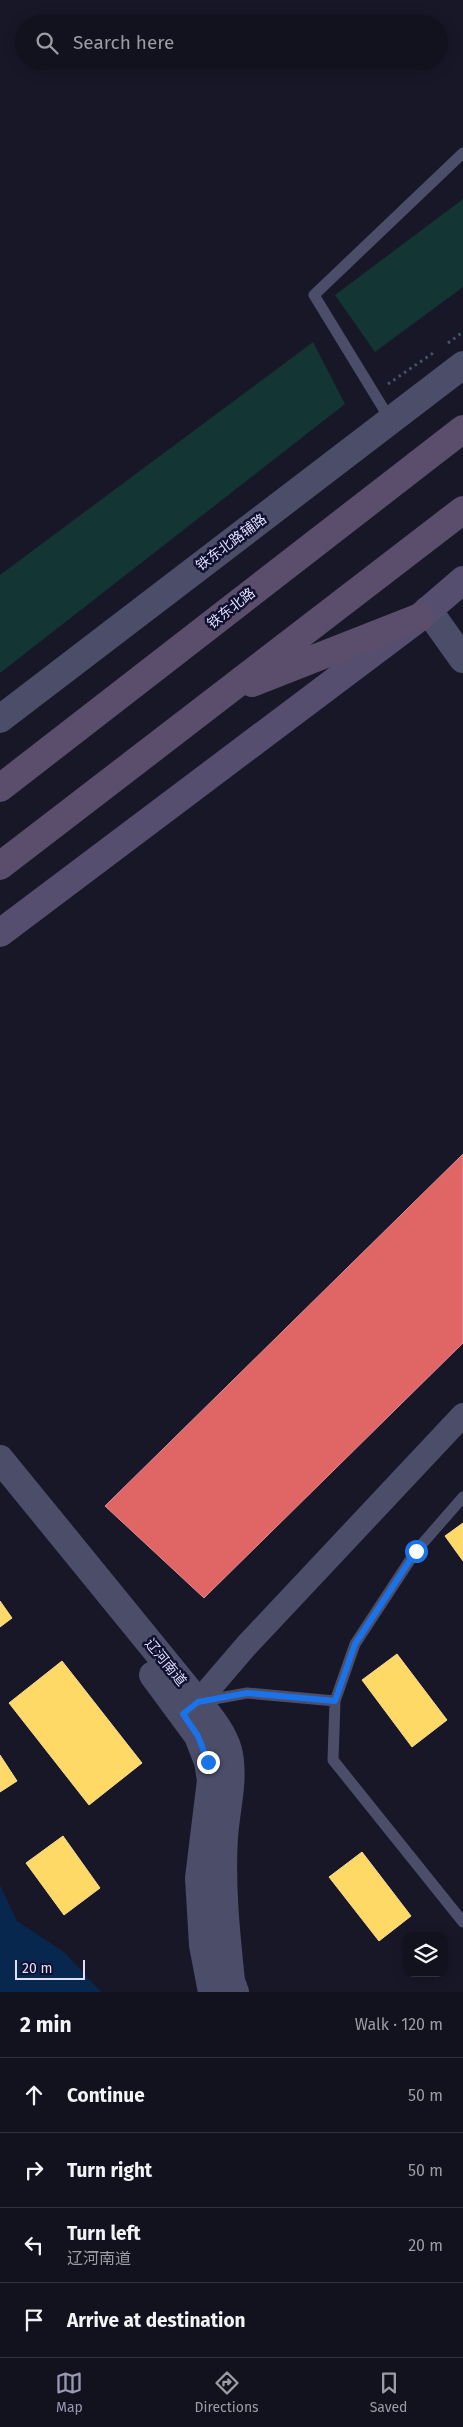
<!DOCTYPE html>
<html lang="en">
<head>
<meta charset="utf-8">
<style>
	body { margin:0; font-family:"Fira Sans","Noto Sans SC",sans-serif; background:#1f1f2b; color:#f1f3f6 }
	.controls { position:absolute; right:15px; bottom:15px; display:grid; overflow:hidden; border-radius:10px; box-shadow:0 2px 12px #0003 }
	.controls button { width:45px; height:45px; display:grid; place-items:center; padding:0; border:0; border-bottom:1px solid #31313c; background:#12111e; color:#f1f3f6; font:25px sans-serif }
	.scale { position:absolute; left:15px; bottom:12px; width:70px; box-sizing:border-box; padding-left:5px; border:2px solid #dfdeff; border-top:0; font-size:14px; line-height:18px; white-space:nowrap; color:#dfdeff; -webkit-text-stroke:4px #12102f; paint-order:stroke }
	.stop { position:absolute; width:15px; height:15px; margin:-11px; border:4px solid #1a73e8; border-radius:50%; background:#fff }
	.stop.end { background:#1a73e8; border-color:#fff; box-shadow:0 1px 5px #0008 }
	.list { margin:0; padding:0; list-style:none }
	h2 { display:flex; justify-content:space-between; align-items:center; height:65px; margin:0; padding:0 20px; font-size:21px }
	h2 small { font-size:16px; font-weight:400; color:#9c9da4 }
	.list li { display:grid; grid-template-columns:32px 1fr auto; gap:15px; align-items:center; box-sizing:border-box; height:75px; padding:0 20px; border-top:1px solid #31313c }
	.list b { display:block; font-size:19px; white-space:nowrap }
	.list p { margin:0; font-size:16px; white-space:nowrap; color:#9c9da4 }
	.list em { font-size:16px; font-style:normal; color:#9c9da4 }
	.icon { flex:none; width:28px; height:28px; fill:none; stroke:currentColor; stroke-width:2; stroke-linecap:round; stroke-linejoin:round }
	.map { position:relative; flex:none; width:463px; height:1992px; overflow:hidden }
	.search { position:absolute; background:#12111e; box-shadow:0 2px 12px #0003; left:15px; right:15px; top:15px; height:55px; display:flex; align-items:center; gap:12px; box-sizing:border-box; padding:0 18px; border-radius:28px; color:#9c9da4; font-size:19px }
	.sheet { height:365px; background:#12111e }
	nav { display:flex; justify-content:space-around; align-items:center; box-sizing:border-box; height:70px; border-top:1px solid #31313c; background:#12111e; font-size:14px; color:#9c9da4 }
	nav a { display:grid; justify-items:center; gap:2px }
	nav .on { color:#9998b4 }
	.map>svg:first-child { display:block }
	.green { fill:#133533 }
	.water { fill:#08274e }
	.homes { fill:#ffd966; stroke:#f5da94 }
	.shops { fill:#e06666; stroke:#e08a94 }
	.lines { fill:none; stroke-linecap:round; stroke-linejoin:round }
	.path { stroke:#435464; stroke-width:3; stroke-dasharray:2.5 4; stroke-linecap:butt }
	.service { stroke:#4c4d69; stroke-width:11 }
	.minor { stroke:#4c4d69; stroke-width:24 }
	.tertiary { stroke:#4c4d69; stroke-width:28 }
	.primary { stroke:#554e6e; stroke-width:28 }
	.trunk { stroke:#5a4e6c; stroke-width:28 }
	.route { stroke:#1a73e8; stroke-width:6 }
	.labels { text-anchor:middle; stroke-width:5; stroke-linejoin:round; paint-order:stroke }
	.street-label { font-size:14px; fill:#dfdeff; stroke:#12102f }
</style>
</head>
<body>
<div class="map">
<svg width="463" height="1992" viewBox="0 0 463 1992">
	<rect width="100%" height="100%" fill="#181728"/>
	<path class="green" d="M463 199V287L375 352 335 295Z
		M313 342 345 404 0 673V575Z"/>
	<path class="water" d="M0 1885 17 1921 64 1952 101 1992H0Z"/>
	<path class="homes" d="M463 1523V1561L445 1536Z
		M0 1601 12 1618 0 1627Z
		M397 1654 447 1720 412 1747 362 1680Z
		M62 1661 142 1763 89 1805 9 1703Z
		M0 1755 17 1781 0 1792Z
		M63 1836 100 1888 64 1915 26 1863Z
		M362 1852 411 1916 379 1941 329 1877Z"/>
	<path class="shops" d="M463 1154V1343L204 1598 105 1506Z"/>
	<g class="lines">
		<path class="path" d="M448 343 463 332
			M388 384 436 351"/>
		<path class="service" d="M391 421 314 295 463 153
			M203 1701 247 1693 335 1701 355 1644 416 1551 463 1497
			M335 1701 333 1760 463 1922"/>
		<path class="minor" d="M184 1713 198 1702 246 1646 463 1415"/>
		<path class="tertiary" d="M428 610 463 659
			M0 719 463 365
			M0 1459 198 1702C209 1716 223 1732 228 1750 235 1778 226 1808 224 1837 221 1885 226 1933 231 1981L235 1992
			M153 1675 198 1736 208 1762 211 1780 199 1878 203 1945 212 1992"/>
		<path class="primary" d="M0 933 420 617 463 580"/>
		<path class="trunk" d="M252 683 420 617
			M0 788 463 429
			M0 866 463 510"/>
	</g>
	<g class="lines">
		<path class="route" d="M208 1762 198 1736 183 1714 198 1702 247 1693 335 1701 355 1644 416 1551"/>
	</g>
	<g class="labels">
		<g class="street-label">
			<text transform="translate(231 542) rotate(-37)" y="5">铁东北路辅路</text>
			<text transform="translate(231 608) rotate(-38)" y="5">铁东北路</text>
			<text transform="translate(166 1662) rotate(51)" y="5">辽河南道</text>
		</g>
	</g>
</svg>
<div class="controls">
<button><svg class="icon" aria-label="layers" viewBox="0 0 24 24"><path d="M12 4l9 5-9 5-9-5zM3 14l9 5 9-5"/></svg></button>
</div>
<div class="scale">20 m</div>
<div class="stop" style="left:416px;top:1551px"></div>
<div class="stop end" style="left:208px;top:1762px"></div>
<div class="search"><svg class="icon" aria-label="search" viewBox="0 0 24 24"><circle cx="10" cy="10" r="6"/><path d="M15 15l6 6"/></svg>Search here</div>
</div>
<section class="sheet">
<h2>2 min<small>Walk · 120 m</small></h2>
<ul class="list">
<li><svg class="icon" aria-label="ahead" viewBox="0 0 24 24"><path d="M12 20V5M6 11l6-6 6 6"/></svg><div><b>Continue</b></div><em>50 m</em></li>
<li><svg class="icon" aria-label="right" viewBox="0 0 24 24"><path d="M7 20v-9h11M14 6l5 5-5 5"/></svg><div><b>Turn right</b></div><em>50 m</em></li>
<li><svg class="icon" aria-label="left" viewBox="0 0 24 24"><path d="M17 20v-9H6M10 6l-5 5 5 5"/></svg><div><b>Turn left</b><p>辽河南道</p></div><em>20 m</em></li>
<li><svg class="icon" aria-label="arrive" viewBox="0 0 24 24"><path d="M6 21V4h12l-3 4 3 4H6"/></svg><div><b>Arrive at destination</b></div></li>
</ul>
</section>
<nav>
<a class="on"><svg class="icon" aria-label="map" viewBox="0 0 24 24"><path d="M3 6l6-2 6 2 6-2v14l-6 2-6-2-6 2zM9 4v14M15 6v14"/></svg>Map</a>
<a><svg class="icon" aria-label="directions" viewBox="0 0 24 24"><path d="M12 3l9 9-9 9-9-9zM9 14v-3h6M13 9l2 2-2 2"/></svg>Directions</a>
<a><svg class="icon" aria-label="saved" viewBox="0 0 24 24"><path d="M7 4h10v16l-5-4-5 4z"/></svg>Saved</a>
</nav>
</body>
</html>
